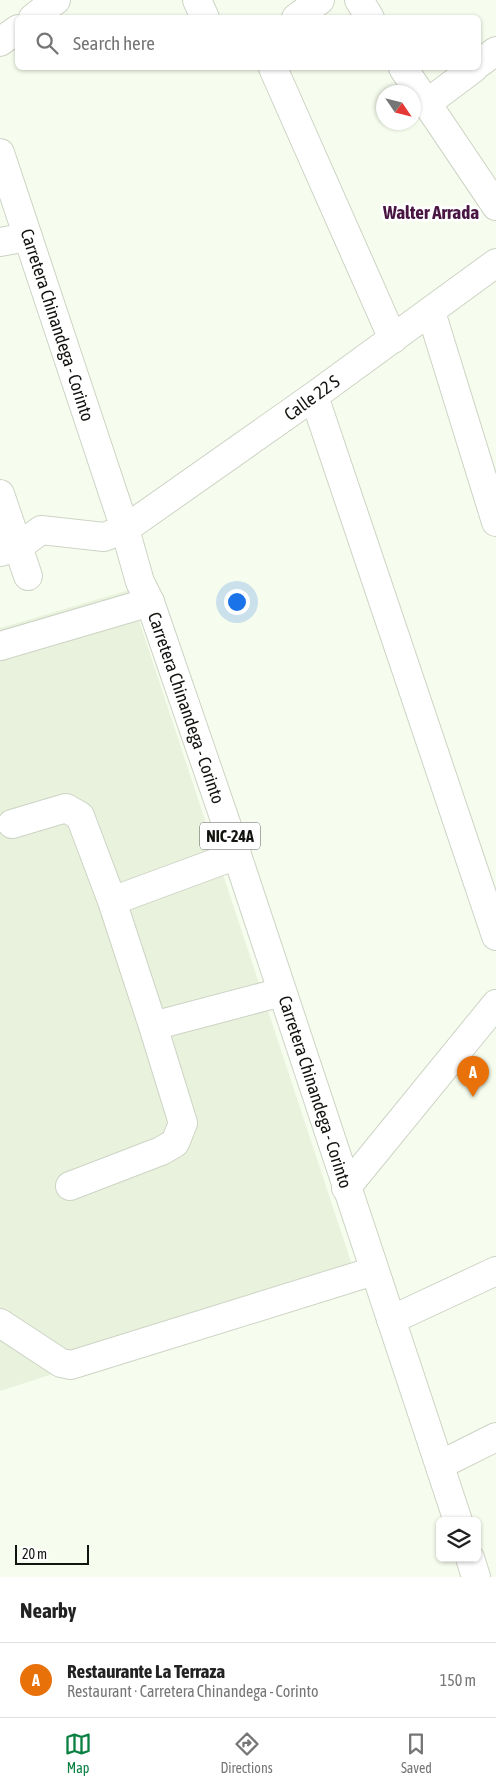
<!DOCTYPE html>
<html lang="en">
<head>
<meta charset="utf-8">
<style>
	body { margin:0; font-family:"Asap Condensed",sans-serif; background:#f6f6f6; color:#222 }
	.controls { position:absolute; right:15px; bottom:15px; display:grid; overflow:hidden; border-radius:8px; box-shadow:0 1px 4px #0004 }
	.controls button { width:45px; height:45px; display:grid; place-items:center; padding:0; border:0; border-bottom:1px solid #e0e0e0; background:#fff; color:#222; font:25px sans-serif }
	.compass { position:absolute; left:376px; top:85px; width:45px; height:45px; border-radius:50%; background:#fff; box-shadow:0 1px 4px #0004; rotate:125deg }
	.scale { position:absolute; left:15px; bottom:12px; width:74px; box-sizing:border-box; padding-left:5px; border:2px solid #12140f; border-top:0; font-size:14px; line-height:18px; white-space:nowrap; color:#12140f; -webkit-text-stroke:4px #fff; paint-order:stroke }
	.you { position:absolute; left:236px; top:601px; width:18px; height:18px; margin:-12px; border:4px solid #fff; border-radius:50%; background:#1a73e8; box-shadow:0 0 0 8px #1a73e833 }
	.badge { display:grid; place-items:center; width:32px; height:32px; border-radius:50%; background:#0b8043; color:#fff; font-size:16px; font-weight:700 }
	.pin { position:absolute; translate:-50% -41px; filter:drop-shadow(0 1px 2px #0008) }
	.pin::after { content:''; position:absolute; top:26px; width:18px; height:15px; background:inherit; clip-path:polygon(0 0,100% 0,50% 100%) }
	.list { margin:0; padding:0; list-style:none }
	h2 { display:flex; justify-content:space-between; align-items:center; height:65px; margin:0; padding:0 20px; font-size:21px }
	h2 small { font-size:16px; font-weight:400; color:#767676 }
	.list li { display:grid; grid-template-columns:32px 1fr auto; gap:15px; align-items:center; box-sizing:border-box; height:75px; padding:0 20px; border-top:1px solid #e0e0e0 }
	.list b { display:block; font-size:19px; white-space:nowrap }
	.list p { margin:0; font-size:16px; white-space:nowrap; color:#767676 }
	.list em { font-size:16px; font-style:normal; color:#767676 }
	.icon { flex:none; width:28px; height:28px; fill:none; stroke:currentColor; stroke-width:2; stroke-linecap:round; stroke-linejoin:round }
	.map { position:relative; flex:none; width:496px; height:1577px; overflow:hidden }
	.search { position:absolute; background:#fff; box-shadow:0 1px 4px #0004; left:15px; right:15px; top:15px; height:55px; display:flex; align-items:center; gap:12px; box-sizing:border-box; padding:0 18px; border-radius:8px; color:#767676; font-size:19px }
	.sheet { height:140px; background:#fff }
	nav { display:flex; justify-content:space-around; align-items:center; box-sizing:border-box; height:70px; border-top:1px solid #e0e0e0; background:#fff; font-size:14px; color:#767676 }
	nav a { display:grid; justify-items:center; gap:2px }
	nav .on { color:#0b8043 }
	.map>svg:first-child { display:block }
	.built { fill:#e8f2dc }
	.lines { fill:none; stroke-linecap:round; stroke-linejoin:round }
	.minor-casing { stroke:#cdd4c5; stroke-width:30 }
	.highway-casing { stroke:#cdd4c5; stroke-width:30 }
	.minor { stroke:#fff; stroke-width:28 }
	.highway { stroke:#fff; stroke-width:28 }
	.labels { text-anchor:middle; stroke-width:5; stroke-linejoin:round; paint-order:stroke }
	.shield { fill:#fff; stroke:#595a57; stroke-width:1 }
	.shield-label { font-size:16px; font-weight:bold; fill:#12140f }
	.street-label { font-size:18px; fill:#12140f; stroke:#fff }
	.neighbourhood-label { font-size:19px; font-weight:bold; fill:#491543; stroke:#fff }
</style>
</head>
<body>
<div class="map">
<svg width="496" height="1577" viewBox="0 0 496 1577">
	<rect width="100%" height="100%" fill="#f7fdee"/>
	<path class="built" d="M129 590 356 1277 0 1391V628Z"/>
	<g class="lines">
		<g class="minor-casing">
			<path id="minor" d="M197 0 205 18
				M359 0 370 18
				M33 18 56 0
				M296 18 320 0
				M0 42 18 29
				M478 64 496 51
				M273 68 393 339
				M403 68 496 206
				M426 104 474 68
				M0 242 28 237
				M431 312 496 522
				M314 396 496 936
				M0 494 28 576
				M0 552 18 547 41 530 104 537 125 529 314 396 496 263
				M0 646 150 602
				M12 824 66 808 80 816 112 901 153 1026 183 1123 175 1143 161 1151 70 1186
				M112 901 237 855
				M153 1026 282 992
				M346 1188 496 1004
				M391 1320 496 1271
				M0 1323 61 1363 71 1365 374 1271
				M440 1465 496 1437"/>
		</g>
		<g class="highway-casing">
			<path id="highway" d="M0 153 125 529 140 582 150 602 237 855 458 1521
				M470 1558 476 1577"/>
		</g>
		<use href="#minor" class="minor"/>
		<use href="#highway" class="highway"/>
	</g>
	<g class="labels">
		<rect class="shield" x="200" y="822.5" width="60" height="27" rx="4"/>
		<g class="shield-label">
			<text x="230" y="842">NIC-24A</text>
		</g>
		<g class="street-label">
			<text transform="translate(57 325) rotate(72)" y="6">Carretera Chinandega - Corinto</text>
			<text transform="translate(312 398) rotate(-36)" y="6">Calle 22 S</text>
			<text transform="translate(186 708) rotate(71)" y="6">Carretera Chinandega - Corinto</text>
			<text transform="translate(315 1092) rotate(72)" y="6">Carretera Chinandega - Corinto</text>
		</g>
		<g class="neighbourhood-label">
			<text x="431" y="219">Walter Arrada</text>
		</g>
	</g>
</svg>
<div class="controls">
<button><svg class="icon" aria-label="layers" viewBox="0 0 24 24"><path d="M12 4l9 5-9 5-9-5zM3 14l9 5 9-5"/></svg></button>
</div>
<svg class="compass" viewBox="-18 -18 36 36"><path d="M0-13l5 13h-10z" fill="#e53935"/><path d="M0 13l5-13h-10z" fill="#767676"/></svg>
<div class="scale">20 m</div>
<div class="you"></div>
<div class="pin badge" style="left:473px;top:1097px;background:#e8710a">A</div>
<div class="search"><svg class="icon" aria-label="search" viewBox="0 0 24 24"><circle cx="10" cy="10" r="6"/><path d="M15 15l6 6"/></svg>Search here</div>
</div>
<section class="sheet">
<h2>Nearby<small></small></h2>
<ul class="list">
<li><span class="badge" style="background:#e8710a">A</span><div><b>Restaurante La Terraza</b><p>Restaurant · Carretera Chinandega - Corinto</p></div><em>150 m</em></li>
</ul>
</section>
<nav>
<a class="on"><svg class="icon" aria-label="map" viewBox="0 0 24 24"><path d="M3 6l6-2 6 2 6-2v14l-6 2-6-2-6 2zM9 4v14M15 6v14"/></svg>Map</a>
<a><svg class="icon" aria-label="directions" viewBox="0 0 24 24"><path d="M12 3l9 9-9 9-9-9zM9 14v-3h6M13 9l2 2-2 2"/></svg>Directions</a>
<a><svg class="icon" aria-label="saved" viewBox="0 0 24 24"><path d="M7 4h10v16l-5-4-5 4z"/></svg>Saved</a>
</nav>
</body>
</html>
